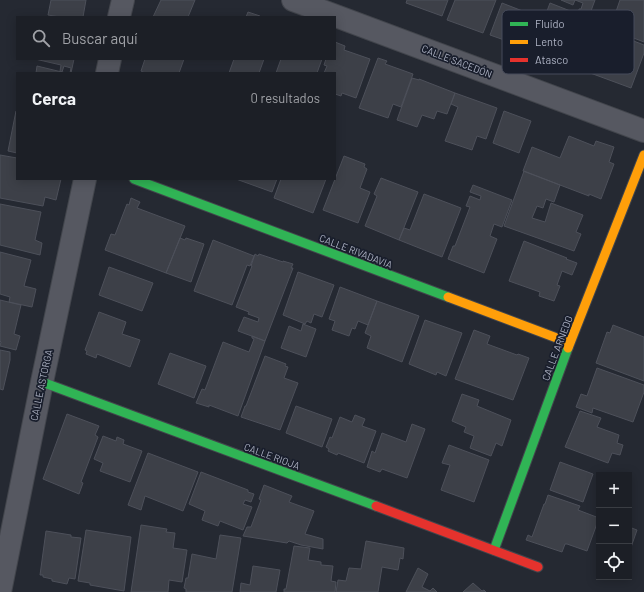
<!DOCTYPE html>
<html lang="es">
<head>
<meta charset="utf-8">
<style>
	body { margin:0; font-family:Barlow,sans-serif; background:#292c32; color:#f1f3f6 }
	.controls { position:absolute; right:12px; bottom:12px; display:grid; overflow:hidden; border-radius:0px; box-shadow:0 2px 10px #0003 }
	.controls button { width:36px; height:36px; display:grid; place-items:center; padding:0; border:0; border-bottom:1px solid #3a3d43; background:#1c1f26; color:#f1f3f6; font:20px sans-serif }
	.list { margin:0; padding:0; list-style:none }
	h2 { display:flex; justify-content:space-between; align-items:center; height:52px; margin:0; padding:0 16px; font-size:17px }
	h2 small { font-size:13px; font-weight:400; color:#a0a2a7 }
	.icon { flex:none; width:22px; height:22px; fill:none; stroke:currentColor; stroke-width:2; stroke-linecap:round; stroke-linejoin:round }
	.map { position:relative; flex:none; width:644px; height:592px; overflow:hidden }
	.search { position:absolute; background:#1c1f26; box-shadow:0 2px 10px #0003; left:16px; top:16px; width:320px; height:44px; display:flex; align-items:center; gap:10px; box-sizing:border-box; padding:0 14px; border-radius:0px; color:#a0a2a7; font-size:15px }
	.panel { position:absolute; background:#1c1f26; box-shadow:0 2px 10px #0003; left:16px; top:72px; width:320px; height:108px; border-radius:0px }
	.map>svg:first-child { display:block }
	.building { fill:#3d4048; stroke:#4d505a }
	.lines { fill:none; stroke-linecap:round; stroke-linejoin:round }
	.street-casing { stroke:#42454c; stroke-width:24 }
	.fast-casing { stroke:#42454c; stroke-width:11 }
	.slow-casing { stroke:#42454c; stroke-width:11 }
	.jam-casing { stroke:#42454c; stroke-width:11 }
	.street { stroke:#565861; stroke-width:22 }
	.fast { stroke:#30b455; stroke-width:9 }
	.slow { stroke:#ff9f0a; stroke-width:9 }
	.jam { stroke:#e5322d; stroke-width:9 }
	.labels { text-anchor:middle; stroke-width:3.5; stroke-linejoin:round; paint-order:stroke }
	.street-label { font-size:10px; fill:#aeb3c4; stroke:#191e2c }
	.key { fill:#191e2c; stroke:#464b5a; stroke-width:1 }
	.key-label { font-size:11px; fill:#aeb3c4 }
</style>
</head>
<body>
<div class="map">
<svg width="644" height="592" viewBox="0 0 644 592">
	<rect width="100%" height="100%" fill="#252932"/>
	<path class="building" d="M51 0H86L83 17H60L48 15Z
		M161 0H195L188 17H153Z
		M407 0H448L442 16 406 3Z
		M455 0H496L483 33 447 20Z
		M561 0H595L571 65 544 55 542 60 533 57 534 55 531 54 550 3 578 14 579 9H581L583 3 575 0 573 5Z
		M620 0H644V42L610 29Z
		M502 3 538 17 527 48 490 35Z
		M248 12 260 16V17H246Z
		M588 20 593 22 592 25 644 45V53L631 88 574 67 583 43 580 42Z
		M335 42 345 46 344 50 370 59 356 98 342 93 341 96 335 94V73H324L327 66 324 65 326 59H335Z
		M378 58 387 61 385 64 413 74 401 107 393 104 388 118 359 108Z
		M35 59H74L71 73H70L71 68 64 66 62 72 60 71 61 65Z
		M145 59H184L179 73H145L141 71Z
		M234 59H264L259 73H229Z
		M281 59H322L317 73H276Z
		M37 66 66 73H36Z
		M412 78 419 80V79L455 93 447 114 437 111 434 119 422 115 417 127 397 120Z
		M455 93 497 108 486 139 477 136 472 150 445 141 458 107 451 104Z
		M16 111H17V153L8 151Z
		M504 111 531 121 519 153 493 143Z
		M569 136 594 146 596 141 614 147 609 162 614 164 601 199 589 194V196L523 171 532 147 560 158Z
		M0 155 17 158V179H61L56 200 45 197 43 206 0 198Z
		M344 156 365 164 364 167 367 169 360 188 370 192 358 223 323 210Z
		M524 171 560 185 554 202 546 199 543 208 537 206 532 218 545 222 551 203 583 215 576 232 581 234 574 251 504 226Z
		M381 178 418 192 399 240 365 226 377 196 374 194Z
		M236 179H277L272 192Z
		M281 179H326L313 213 274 198Z
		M473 185 512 200 502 227 494 224 490 236 497 239 484 273 448 259 453 246H455L470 207 466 206 470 196 480 200 481 196 470 192Z
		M424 194 461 208 442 257 399 240 404 228 410 230Z
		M131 198 140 202 137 208 185 226 166 273 105 250 111 234 115 235 127 204 129 205Z
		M0 204 41 212 35 240 42 243 40 255 0 245Z
		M180 238 185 240 186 238 204 244 191 282 166 273Z
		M213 240 254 256 250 266 247 265 232 305 194 291Z
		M524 241 567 258 566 259 577 263 572 275 562 271 557 285 560 286 554 301 539 296 540 292 509 281Z
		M0 252 31 260 24 286 36 289 32 307 9 302 10 297 0 294Z
		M255 254 258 256 259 254 283 262V261L293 264 291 268H293L265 341 238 331 244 317 258 322 259 318 248 314 249 312 236 307 252 266H251Z
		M109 267 153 283 142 311 99 295Z
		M298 272 334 285 322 317 314 314 311 323 307 321 305 324 283 315Z
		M340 287 377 301 368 325 358 321 355 329 352 328 349 336 332 330 335 321 329 319Z
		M0 300 21 305 14 334 20 336 16 350 0 346 1 342 0 341Z
		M377 301 419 316 402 362 367 348 371 336 365 333Z
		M99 312 126 322 122 334 140 340 130 367 97 354 96 358 86 354 87 351 85 350Z
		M425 320 462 333 446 376 437 372 436 375 409 364Z
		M303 324 316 329 306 357 281 348 289 326 301 331Z
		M613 325 644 337V381L596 363 607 332 610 333Z
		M474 330 490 336 487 344 517 355 518 354 529 358 513 400 455 379Z
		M252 336 265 341 238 416 209 405V407L196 403 202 389 205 390 223 342 249 352 254 339 252 338Z
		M0 350 10 352V360L3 390 0 389Z
		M170 353 206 366 194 398 158 384Z
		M265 356 286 364 285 366 288 367 284 378 298 383 280 430 241 417 245 406H246Z
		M597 368 644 385V392L633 422 593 408 592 413 576 407 581 394 587 396Z
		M462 394 479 400 477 406 511 420 502 446 496 443 491 456 470 448 474 436 464 432 466 427 452 421Z
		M296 406 332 419 322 447 286 433Z
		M580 411 601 418 597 427 619 435 617 443 623 445 620 455 612 453 608 463 565 447Z
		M67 414 99 426 95 435 98 437 81 482 83 483 79 494 43 479Z
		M355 415 365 419 362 426 376 431 364 463 338 453 337 455 328 451 329 449 326 447 330 437 332 438 340 417 352 422Z
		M412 424 425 429 407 478 382 469 380 472 367 467 372 451 375 453 382 433 406 442Z
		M103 436 116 441 117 437 124 440 123 444 142 451 130 482 100 471 103 463 94 459Z
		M449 445 489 460 474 502 441 490 450 465 442 463Z
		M148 453 198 472 183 511 145 496 141 510 128 505Z
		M560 462 593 474 583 502 550 490Z
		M201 472 248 490V492L254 494 251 502 245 500 243 504 252 507 243 530 220 521 218 526 202 520 205 511 189 504Z
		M264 485 292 496 289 502 314 511 305 534 323 539V549L301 545 289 541 287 543 243 536 247 527H251L261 500 259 499Z
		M548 495 580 506 578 510 599 518 587 551 567 544H565L562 552 526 540 528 535 532 537 544 504H545Z
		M141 525 167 529 166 532 175 533 173 548 187 550 182 582 169 580 168 592H131Z
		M629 527 637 530 629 553Z
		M86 530 131 537 124 591 90 585V583L78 581Z
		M46 531 71 535V537L81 538 75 579 69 578 67 584 52 581V579L43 577V575H40Z
		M220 535 241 538 232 592H186V589L184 588 186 578H188L192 554 216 559Z
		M366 541 404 548 403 559 400 558 398 570 382 567 378 592H336L338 580 346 581 349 568 361 569Z
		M294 546 310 548 308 560 321 562V565L333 566 331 581 336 582 335 592H284V589H286Z
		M253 566 280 570 276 592H240L241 583 250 585Z
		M418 568 428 574 422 587 430 591 433 588 437 592H406Z
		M473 583 482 591 484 590 486 592H463Z"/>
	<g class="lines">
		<g class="street-casing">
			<path id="street" d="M293 0 644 131
				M119 17 123 0
				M107 73 110 59
				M0 592 42 382 85 179"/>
		</g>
		<g class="fast-casing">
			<path id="fast" d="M134 179 448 297
				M42 382 376 506
				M494 550 568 348"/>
		</g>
		<g class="slow-casing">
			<path id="slow" d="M448 297 570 343
				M568 348 644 155"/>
		</g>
		<g class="jam-casing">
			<path id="jam" d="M376 506 538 567"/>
		</g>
		<use href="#street" class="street"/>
		<use href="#fast" class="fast"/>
		<use href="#slow" class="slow"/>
		<use href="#jam" class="jam"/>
	</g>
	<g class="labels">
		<g class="street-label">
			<text transform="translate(457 61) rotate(21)" y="4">CALLE SACEDÓN</text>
			<text transform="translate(356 251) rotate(21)" y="4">CALLE RIVADAVIA</text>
			<text transform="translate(557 348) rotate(-69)" y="4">CALLE ARNEDO</text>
			<text transform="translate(41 385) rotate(-78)" y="4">CALLE ASTORGA</text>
			<text transform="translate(272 456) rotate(20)" y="4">CALLE RIOJA</text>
		</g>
	</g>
	<rect x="502" y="10" width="132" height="64" rx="6" class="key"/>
	<rect x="510" y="22" width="18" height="4" fill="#30b455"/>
	<rect x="510" y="40" width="18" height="4" fill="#ff9f0a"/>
	<rect x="510" y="58" width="18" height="4" fill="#e5322d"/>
	<g class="key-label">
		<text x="535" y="28">Fluido</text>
		<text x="535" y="46">Lento</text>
		<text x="535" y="64">Atasco</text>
	</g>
</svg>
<div class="controls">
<button>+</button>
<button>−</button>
<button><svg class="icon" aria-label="locate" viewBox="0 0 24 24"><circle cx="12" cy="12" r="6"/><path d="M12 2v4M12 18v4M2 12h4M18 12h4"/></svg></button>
</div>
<div class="search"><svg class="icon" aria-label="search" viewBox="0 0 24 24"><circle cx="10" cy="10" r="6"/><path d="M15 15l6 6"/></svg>Buscar aquí</div>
<section class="panel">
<h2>Cerca<small>0 resultados</small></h2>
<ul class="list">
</ul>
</section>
</div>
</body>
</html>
